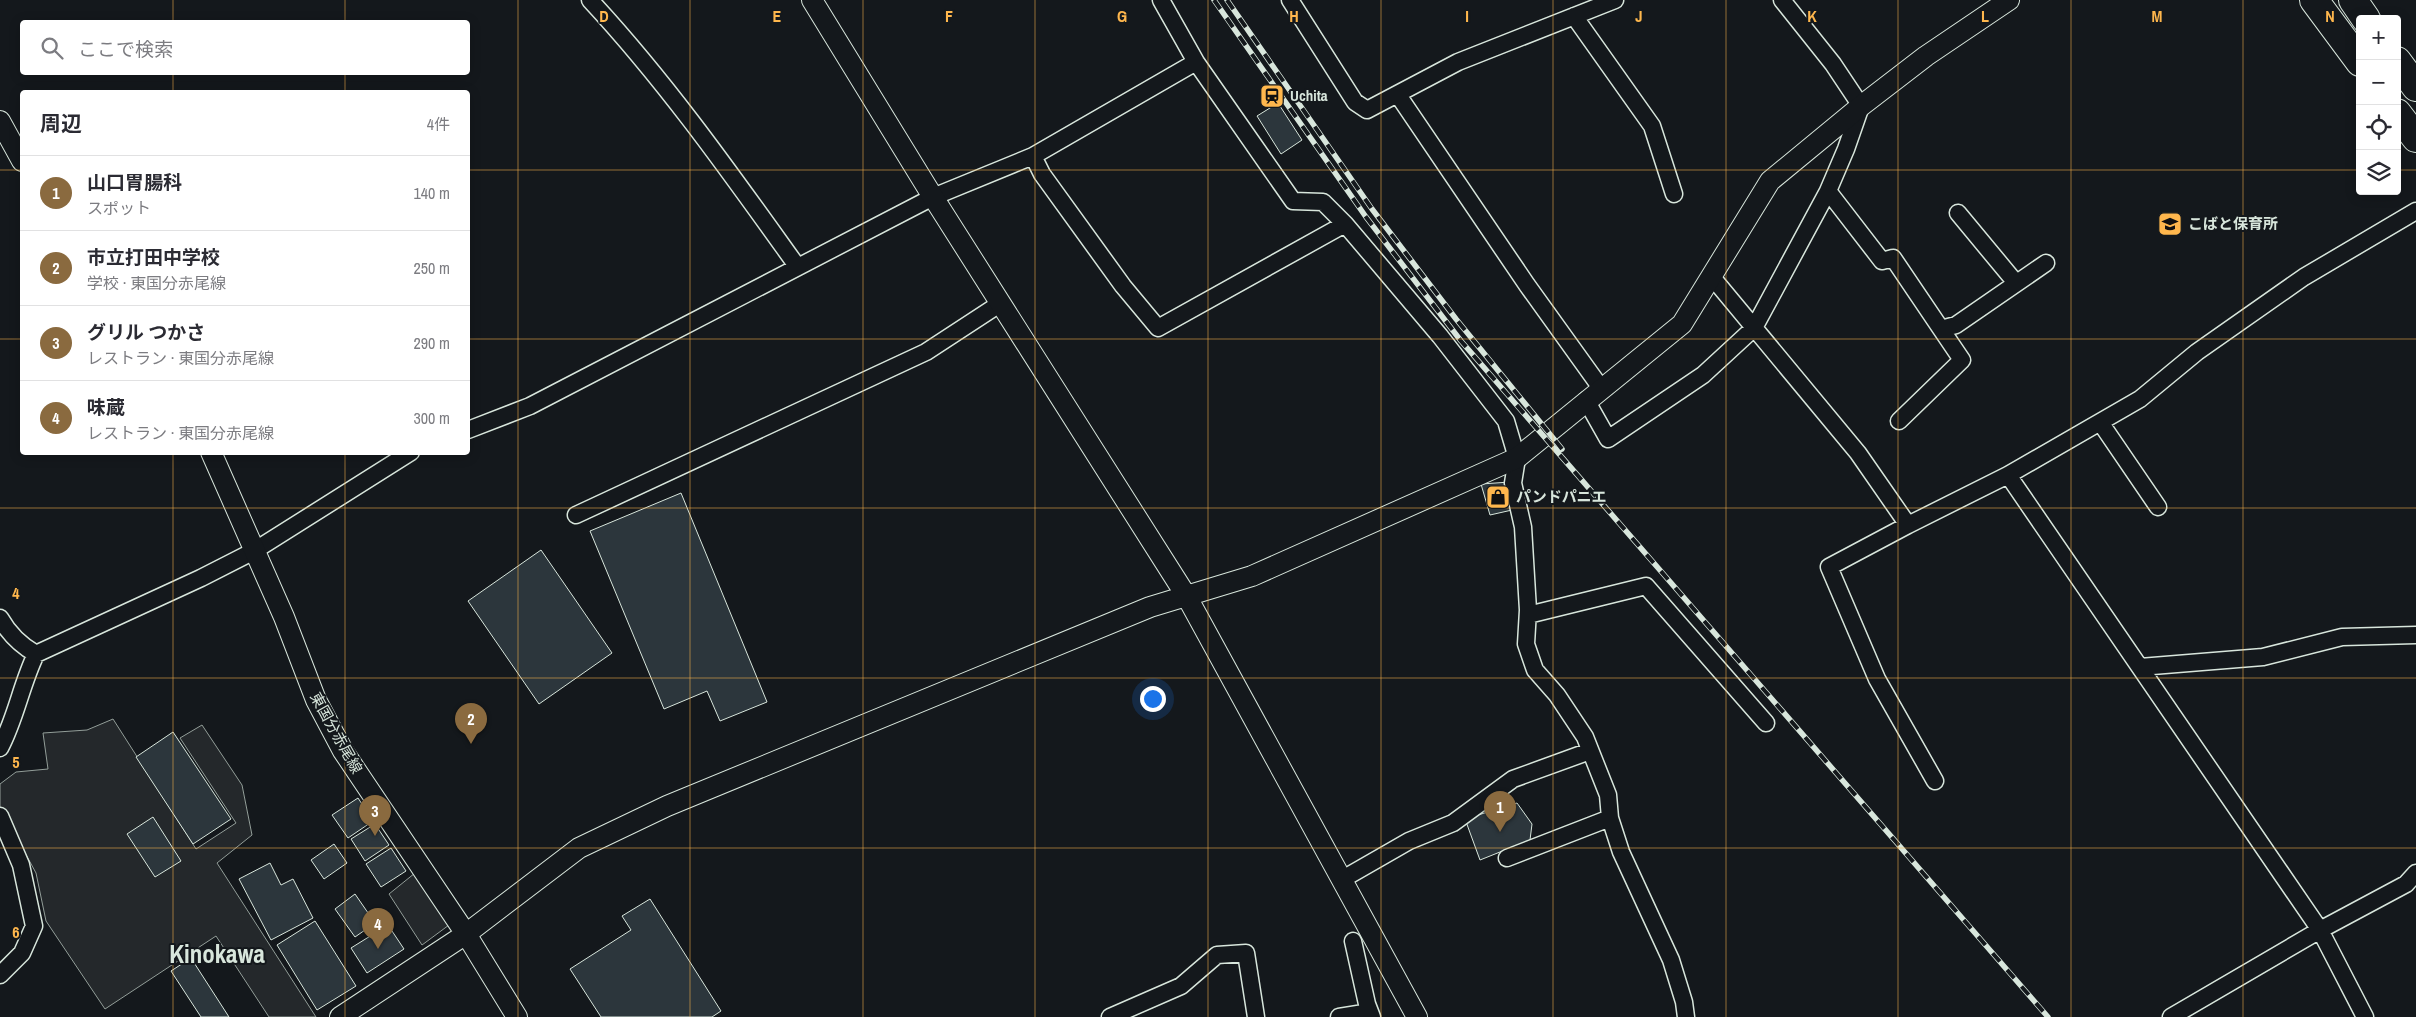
<!DOCTYPE html>
<html lang="ja">
<head>
<meta charset="utf-8">
<style>
	body { margin:0; font-family:"Archivo Narrow","Noto Sans JP",sans-serif; background:#f7f7f7; color:#2b2b33 }
	.controls { position:absolute; right:15px; top:15px; display:grid; overflow:hidden; border-radius:5px; box-shadow:0 2px 12px #0003 }
	.controls button { width:45px; height:45px; display:grid; place-items:center; padding:0; border:0; border-bottom:1px solid #e1e1e2; background:#fff; color:#2b2b33; font:25px sans-serif }
	.you { position:absolute; left:1152px; top:698px; width:18px; height:18px; margin:-12px; border:4px solid #fff; border-radius:50%; background:#1a73e8; box-shadow:0 0 0 8px #1a73e833 }
	.badge { display:grid; place-items:center; width:32px; height:32px; border-radius:50%; background:#8a6a3f; color:#fff; font-size:16px; font-weight:700 }
	.pin { position:absolute; translate:-50% -41px; filter:drop-shadow(0 1px 2px #0008) }
	.pin::after { content:''; position:absolute; top:26px; width:18px; height:15px; background:inherit; clip-path:polygon(0 0,100% 0,50% 100%) }
	.list { margin:0; padding:0; list-style:none }
	h2 { display:flex; justify-content:space-between; align-items:center; height:65px; margin:0; padding:0 20px; font-size:21px }
	h2 small { font-size:16px; font-weight:400; color:#7c7c81 }
	.list li { display:grid; grid-template-columns:32px 1fr auto; gap:15px; align-items:center; box-sizing:border-box; height:75px; padding:0 20px; border-top:1px solid #e1e1e2 }
	.list b { display:block; font-size:19px; white-space:nowrap }
	.list p { margin:0; font-size:16px; white-space:nowrap; color:#7c7c81 }
	.list em { font-size:16px; font-style:normal; color:#7c7c81 }
	.icon { flex:none; width:28px; height:28px; fill:none; stroke:currentColor; stroke-width:2; stroke-linecap:round; stroke-linejoin:round }
	.map { position:relative; flex:none; width:2416px; height:1017px; overflow:hidden }
	.search { position:absolute; background:#fff; box-shadow:0 2px 12px #0003; left:20px; top:20px; width:450px; height:55px; display:flex; align-items:center; gap:12px; box-sizing:border-box; padding:0 18px; border-radius:5px; color:#7c7c81; font-size:19px }
	.panel { position:absolute; background:#fff; box-shadow:0 2px 12px #0003; left:20px; top:90px; width:450px; height:365px; border-radius:5px }
	.map>svg:first-child { display:block }
	.parking { fill:#24282b; stroke:#939e99 }
	.building { fill:#2c363c; stroke:#d8e6dc }
	.lines { fill:none; stroke-linecap:round; stroke-linejoin:round }
	.minor-casing { stroke:#d8e6dc; stroke-width:19 }
	.tertiary-casing { stroke:#d8e6dc; stroke-width:22 }
	.trunk-casing { stroke:#d8e6dc; stroke-width:30 }
	.minor { stroke:#14181c; stroke-width:16 }
	.tertiary { stroke:#14181c; stroke-width:20 }
	.trunk { stroke:#14181c; stroke-width:28 }
	.rail-casing { stroke:#d8e6dc; stroke-width:5.5 }
	.rail { stroke:#14181c; stroke-width:4; stroke-dasharray:11; stroke-linecap:butt }
	.grid { fill:none; stroke:#ffb74d; stroke-width:1; stroke-opacity:0.55 }
	.labels { text-anchor:middle; stroke-width:4; stroke-linejoin:round; paint-order:stroke }
	.poi-label { font-size:15px; font-weight:bold; fill:#d8e6dc; stroke:#14181c; text-anchor:start }
	.street-label { font-size:15px; fill:#d8e6dc; stroke:#14181c }
	.town-label { font-size:25px; font-weight:bold; fill:#d8e6dc; stroke:#14181c }
	.grid-label { font-size:16px; text-anchor:middle; font-weight:bold; fill:#ffb74d; stroke:#14181c; stroke-width:4; stroke-linejoin:round; paint-order:stroke }
</style>
</head>
<body>
<div class="map">
<svg width="2416" height="1017" viewBox="0 0 2416 1017">
	<rect width="100%" height="100%" fill="#14181c"/>
	<path class="parking" d="M113 719 196 849 236 823 180 738 202 725 242 785 252 835 217 863 316 1017H269L216 936 105 1009 46 921 36 873 0 807V784L16 772 48 769 43 733 87 730Z
		M415 873 449 925 422 945 389 894Z"/>
	<path class="building" d="M1278 103 1302 140 1281 154 1257 116Z
		M1510 482 1512 510 1490 515 1481 484Z
		M681 493 767 702 720 721 707 691 664 709 590 531Z
		M541 550 612 653 539 704 468 601Z
		M173 732 231 819 193 844 136 757Z
		M358 798 373 821 348 838 332 815Z
		M1517 803 1532 824 1530 840 1480 860 1465 819Z
		M153 817 181 861 155 877 127 834Z
		M375 824 389 845 365 861 351 839Z
		M334 844 347 863 324 879 311 860Z
		M391 848 406 871 381 887 366 864Z
		M270 863 281 885 293 879 313 918 271 940 239 879Z
		M355 894 375 923 355 937 335 909Z
		M650 899 721 1011 712 1017H601L570 969 631 930 622 916Z
		M315 921 356 986 317 1010 277 945Z
		M388 925 404 949 367 973 351 948Z
		M191 958 229 1017H201L171 971Z"/>
	<g class="lines">
		<g class="minor-casing">
			<path id="minor" d="M590 0C667 83 731 174 797 266
				M1161 0 1196 62 1293 201 1323 202 1345 224 1440 336 1506 421 1517 458 1513 483 1523 527 1528 610 1526 644 1535 670 1557 695 1585 737 1608 795 1610 818 1621 852 1671 960 1684 1002 1686 1017
				M1290 0 1355 102 1367 110 1458 62 1615 0
				M1782 0 1833 64 1861 106 1846 149 1828 191 1882 261 1893 258 1941 329 1956 325 2046 263
				M1574 16 1652 126 1674 194
				M1398 95 1527 285 1601 388
				M1033 156 1042 174 1123 286 1158 328 1345 224
				M1958 213 2016 283
				M1712 277 1858 453 1908 525 2008 475 2140 399 2197 352 2304 277 2416 211
				M1586 400 1608 439 1703 375 1754 328 1828 191
				M1899 421 1962 360 1941 329
				M2100 422 2158 507
				M468 430 530 406 933 197 1033 156 1196 62
				M2008 475 2320 930 2365 1017
				M576 515 926 352 1001 303
				M1908 525 1829 567 1877 679 1935 781
				M1528 615 1646 586 1766 723
				M0 618C9 634 20 645 36 654
				M2140 667 2263 657 2342 637 2416 635
				M0 748C16 718 21 685 36 654L201 578 254 551 411 452
				M0 816 21 865 34 926 22 953 0 975
				M1507 858 1610 818
				M1341 880 1409 841 1453 823 1513 779 1590 751
				M1353 941 1367 1004 1372 1017
				M1110 1017 1181 986 1217 955 1246 953 1256 1017
				M1339 1017 1370 1012
				M2171 1017 2320 930 2406 884 2416 873"/>
		</g>
		<g class="tertiary-casing">
			<path id="tertiary" d="M812 0 933 197 1187 597 1417 1017
				M0 121 22 161
				M211 452 284 617 316 700 343 751 466 934 517 1017
				M340 1017 466 934 579 848 667 806 1150 607 1252 576 1517 458 1682 324 1770 181 1861 106 1926 56 2009 0"/>
		</g>
		<g class="trunk-casing">
			<path id="trunk" d="M2314 0 2360 62
				M2353 0 2366 19
				M2397 61 2416 87
				M2397 113 2416 138"/>
		</g>
		<use href="#minor" class="minor"/>
		<use href="#tertiary" class="tertiary"/>
		<use href="#trunk" class="trunk"/>
		<g class="rail-casing">
			<path id="rail" d="M1214 0 1366 217 1461 341 2048 1017
				M1227 0 1372 209 1456 319 1562 449"/>
		</g>
		<use href="#rail" class="rail"/>
	</g>
	<path class="grid" d="M173 0V22M345 0V22M518 0V1017M690 0V1017M863 0V1017M1035 0V1017M1208 0V1017M1381 0V1017M1553 0V1017M1726 0V1017M1898 0V1017M2071 0V1017M2243 0V1017M173 72V92M345 72V92M0 170H22M468 170H2360M2397 170H2416M0 339H22M468 339H2416M173 452V1017M345 452V1017M0 508H2416M0 678H2416M0 848H2416"/>
	<defs>
		<g id="station-square" transform="scale(1.25)"><rect x="-9" y="-9" width="18" height="18" rx="4" fill="#ffb74d" stroke="#14181c"/><path d="M-3-6H3Q5-6 5-4V2Q5 4 3 4L4.5 6H3L1.5 4h-3L-3 6H-4.5L-3 4Q-5 4-5 2V-4Q-5-6-3-6ZM-3.5-4v3h7v-3ZM-3.5 1v1.5H-2V1ZM2 1v1.5H3.5V1Z" fill="#111"/></g>
		<g id="school-square" transform="scale(1.25)"><rect x="-9" y="-9" width="18" height="18" rx="4" fill="#ffb74d" stroke="#14181c"/><path d="M0-5L7-2L0 1L-7-2ZM-4 1L0 2.5L4 1V4Q0 6-4 4Z" fill="#111"/></g>
		<g id="shop-square" transform="scale(1.25)"><rect x="-9" y="-9" width="18" height="18" rx="4" fill="#ffb74d" stroke="#14181c"/><path d="M-5-2.5h2.3a2.7 3.5 0 0 1 5.4 0H5L5.5 6h-11ZM-1.5-2.5h3a1.5 2.3 0 0 0-3 0Z" fill="#111"/></g>
	</defs>
	<g fill-rule="evenodd">
		<use href="#station-square" x="1272" y="96"/>
		<use href="#school-square" x="2170" y="224"/>
		<use href="#shop-square" x="1498" y="497"/>
	</g>
	<g class="labels">
		<g class="poi-label">
			<text x="1290" y="101">Uchita</text>
			<text x="2188" y="229">こばと保育所</text>
			<text x="1516" y="502">パンドパニエ</text>
		</g>
		<g class="street-label">
			<text transform="translate(336 733) rotate(61)" y="5">東国分赤尾線</text>
		</g>
		<g class="town-label">
			<text x="217" y="963">Kinokawa</text>
		</g>
	</g>
	<g class="grid-label">
		<text x="604" y="22">D</text>
		<text x="777" y="22">E</text>
		<text x="949" y="22">F</text>
		<text x="1122" y="22">G</text>
		<text x="1294" y="22">H</text>
		<text x="1467" y="22">I</text>
		<text x="1639" y="22">J</text>
		<text x="1812" y="22">K</text>
		<text x="1985" y="22">L</text>
		<text x="2157" y="22">M</text>
		<text x="2330" y="22">N</text>
		<text x="16" y="599">4</text>
		<text x="16" y="768">5</text>
		<text x="16" y="938">6</text>
	</g>
</svg>
<div class="controls">
<button>+</button>
<button>−</button>
<button><svg class="icon" aria-label="locate" viewBox="0 0 24 24"><circle cx="12" cy="12" r="6"/><path d="M12 2v4M12 18v4M2 12h4M18 12h4"/></svg></button>
<button><svg class="icon" aria-label="layers" viewBox="0 0 24 24"><path d="M12 4l9 5-9 5-9-5zM3 14l9 5 9-5"/></svg></button>
</div>
<div class="you"></div>
<div class="pin badge" style="left:1500px;top:832px">1</div>
<div class="pin badge" style="left:471px;top:744px">2</div>
<div class="pin badge" style="left:375px;top:836px">3</div>
<div class="pin badge" style="left:378px;top:949px">4</div>
<div class="search"><svg class="icon" aria-label="search" viewBox="0 0 24 24"><circle cx="10" cy="10" r="6"/><path d="M15 15l6 6"/></svg>ここで検索</div>
<section class="panel">
<h2>周辺<small>4件</small></h2>
<ul class="list">
<li><span class="badge">1</span><div><b>山口胃腸科</b><p>スポット</p></div><em>140 m</em></li>
<li><span class="badge">2</span><div><b>市立打田中学校</b><p>学校 · 東国分赤尾線</p></div><em>250 m</em></li>
<li><span class="badge">3</span><div><b>グリル つかさ</b><p>レストラン · 東国分赤尾線</p></div><em>290 m</em></li>
<li><span class="badge">4</span><div><b>味蔵</b><p>レストラン · 東国分赤尾線</p></div><em>300 m</em></li>
</ul>
</section>
</div>
</body>
</html>
